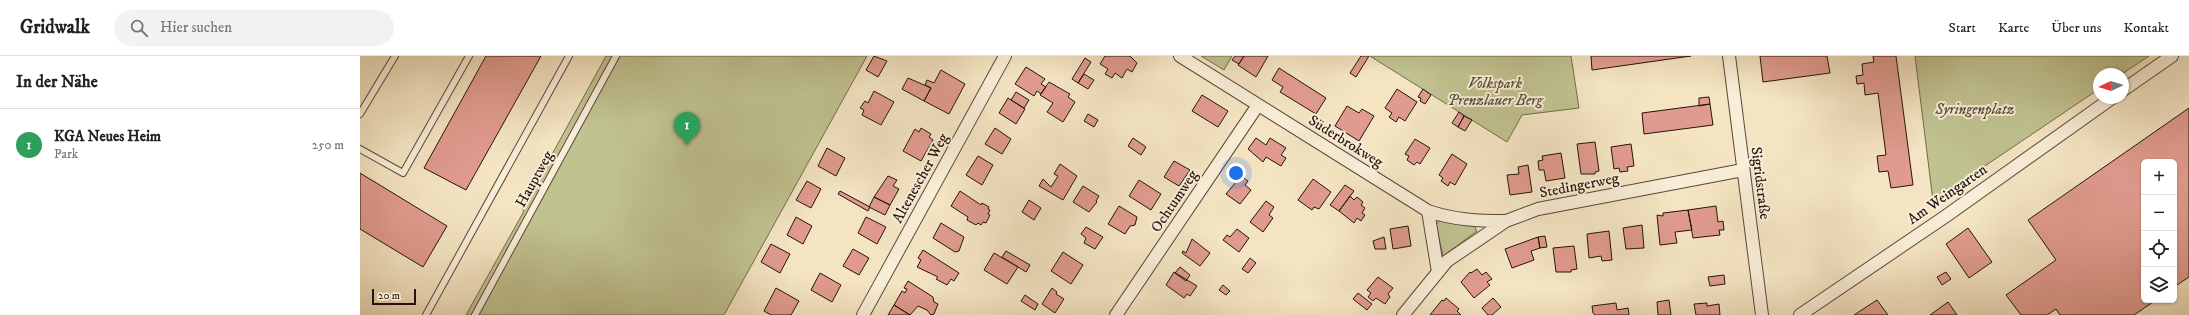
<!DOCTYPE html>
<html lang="de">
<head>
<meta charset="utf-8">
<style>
	body { margin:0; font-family:"IM FELL DW Pica",serif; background:#f2f2f2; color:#222 }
	.controls { position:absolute; right:12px; bottom:12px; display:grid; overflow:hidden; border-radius:6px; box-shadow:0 1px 3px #0004 }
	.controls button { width:36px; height:36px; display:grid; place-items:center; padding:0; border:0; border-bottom:1px solid #e0e0e0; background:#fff; color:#222; font:20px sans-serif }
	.compass { position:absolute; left:1733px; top:12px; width:36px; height:36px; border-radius:50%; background:#fff; box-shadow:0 1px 3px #0004; rotate:266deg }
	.scale { position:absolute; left:12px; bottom:10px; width:44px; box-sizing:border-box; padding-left:4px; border:2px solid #24140e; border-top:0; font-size:11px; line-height:14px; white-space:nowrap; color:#24140e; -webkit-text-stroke:3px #f8edd7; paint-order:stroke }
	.you { position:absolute; left:876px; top:117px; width:14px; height:14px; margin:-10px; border:3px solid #fff; border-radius:50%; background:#1a73e8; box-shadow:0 0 0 6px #1a73e833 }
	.badge { display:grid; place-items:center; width:26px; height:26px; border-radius:50%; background:#111827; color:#fff; font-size:13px; font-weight:700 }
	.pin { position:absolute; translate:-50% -33px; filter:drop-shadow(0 1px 2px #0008) }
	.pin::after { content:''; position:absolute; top:21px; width:14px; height:12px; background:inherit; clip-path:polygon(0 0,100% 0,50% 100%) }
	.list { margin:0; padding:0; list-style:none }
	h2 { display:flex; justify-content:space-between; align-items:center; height:52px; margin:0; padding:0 16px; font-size:17px }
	h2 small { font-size:13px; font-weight:400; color:#767676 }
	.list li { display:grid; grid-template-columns:26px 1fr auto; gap:12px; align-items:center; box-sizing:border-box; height:72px; padding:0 16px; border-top:1px solid #e0e0e0 }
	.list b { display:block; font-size:15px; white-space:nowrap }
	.list p { margin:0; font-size:13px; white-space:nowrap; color:#767676 }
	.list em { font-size:13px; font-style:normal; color:#767676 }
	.icon { flex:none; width:22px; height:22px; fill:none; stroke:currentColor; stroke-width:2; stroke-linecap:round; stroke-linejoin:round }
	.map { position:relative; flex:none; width:1829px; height:259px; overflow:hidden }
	header { display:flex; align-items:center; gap:24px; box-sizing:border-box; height:56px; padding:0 20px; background:#fff; border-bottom:1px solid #e0e0e0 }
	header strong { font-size:19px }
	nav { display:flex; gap:22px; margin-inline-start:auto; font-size:14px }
	.search { width:280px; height:36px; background:#f2f2f2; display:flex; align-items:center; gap:10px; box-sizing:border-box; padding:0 14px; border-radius:22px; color:#767676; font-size:15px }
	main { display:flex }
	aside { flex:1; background:#fff }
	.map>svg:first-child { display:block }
	.green { fill:#c0c290; stroke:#726b4f }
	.building { fill:#e09b8e; stroke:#24140e }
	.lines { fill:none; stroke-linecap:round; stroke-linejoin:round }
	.lane-casing { stroke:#58483b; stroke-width:8 }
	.street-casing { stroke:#58483b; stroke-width:14 }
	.lane { stroke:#f8edd7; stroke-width:6 }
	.street { stroke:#f8edd7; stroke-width:12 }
	.labels { text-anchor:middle; stroke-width:4; stroke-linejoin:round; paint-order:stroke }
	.park-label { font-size:15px; font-style:italic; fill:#5b513c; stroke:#f8edd7 }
	.street-label { font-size:15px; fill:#24140e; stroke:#f8edd7 }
</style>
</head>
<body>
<header>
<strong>Gridwalk</strong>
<div class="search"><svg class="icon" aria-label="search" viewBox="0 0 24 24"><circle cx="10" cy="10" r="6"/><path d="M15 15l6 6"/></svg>Hier suchen</div>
<nav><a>Start</a><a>Karte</a><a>Über uns</a><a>Kontakt</a></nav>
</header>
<main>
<aside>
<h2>In der Nähe<small></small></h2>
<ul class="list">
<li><span class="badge" style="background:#2e9e5b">1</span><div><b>KGA Neues Heim</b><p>Park</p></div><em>250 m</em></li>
</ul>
</aside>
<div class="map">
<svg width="1829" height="259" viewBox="0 0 1829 259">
	<rect width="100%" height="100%" fill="#f4e4c2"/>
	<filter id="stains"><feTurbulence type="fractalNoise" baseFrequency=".005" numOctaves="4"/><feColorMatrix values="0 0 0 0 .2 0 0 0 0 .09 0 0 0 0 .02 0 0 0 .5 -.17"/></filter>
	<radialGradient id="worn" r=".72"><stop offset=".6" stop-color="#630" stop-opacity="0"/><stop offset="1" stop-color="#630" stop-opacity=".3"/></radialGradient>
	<path class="green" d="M246 0H507L364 259H106L164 155 162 153Z
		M841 0H872L864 14Z
		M1010 0H1211L1219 52 1162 59 1147 86Z
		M1555 0H1789L1762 18H1739V33L1573 145Z
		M1079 165 1114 170 1117 175 1083 200 1076 169Z"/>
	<path class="building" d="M126 0H181L106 134 64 112Z
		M514 0 527 5 518 21 506 14Z
		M745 0H770L777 7 772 16 767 13 762 22 755 17 752 22 745 18 748 13 740 8Z
		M875 0H884L879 8 872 4Z
		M884 0H908L896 21 878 9Z
		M1001 0H1009L996 21 990 17Z
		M1231 0H1331L1232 14Z
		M1400 0H1467L1470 17 1403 26Z
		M1513 0H1536L1553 129 1531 132 1528 115 1519 116 1517 100 1526 99 1518 37 1505 39 1504 27 1497 28 1496 20 1503 19 1502 8 1514 6Z
		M725 2 731 6 718 27 712 23Z
		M666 11 685 23 681 28 686 31 681 38 677 35 674 40 655 28Z
		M919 12 966 42 956 58 920 36 923 31 912 24Z
		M581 14 605 28 589 58 564 45 571 32 565 29 567 24 574 27Z
		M724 18 734 24 728 33 718 27Z
		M548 22 571 32 564 45 542 33Z
		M689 26 710 38 708 41 715 46 703 66 687 56 693 47 680 39Z
		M1037 33 1057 46 1045 65 1039 61 1036 66 1029 61 1032 57 1025 52Z
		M1063 33 1071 39 1065 48 1060 45 1061 42 1058 41Z
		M514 35 534 46 521 69 502 59 504 54 500 52 505 45 508 47Z
		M656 36 669 44 664 52 651 44Z
		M842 39 868 55 858 71 832 55Z
		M1349 41 1350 48 1339 50V42Z
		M648 42 665 53 656 68 639 57Z
		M1350 48 1353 69 1284 78 1282 57Z
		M987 50 999 57 1002 53 1014 60 999 85 975 70Z
		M1829 52V221L1814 231V106H1784V244H1796L1774 259H1700L1696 253 1687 259H1661L1646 239 1696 204 1668 164Z
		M1099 56 1104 60 1098 71 1092 67Z
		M728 58 738 64 734 71 724 65Z
		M1104 60 1112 64 1105 75 1098 71Z
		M561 72 571 78 569 81 573 84 561 105 543 95 555 73 559 76Z
		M635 72 651 83 642 98 625 88Z
		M773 82 786 91 781 99 768 90Z
		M896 82 906 89 910 82 926 92 921 99 926 102 921 110 906 101 903 106 888 93Z
		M1055 83 1070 92 1060 108 1057 106 1054 109 1047 104 1049 100 1045 98Z
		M1235 86 1239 115 1235 116V118H1221L1217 88Z
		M1271 88 1274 110 1267 111 1268 115 1260 116 1259 112 1254 113 1251 91Z
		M467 92 485 102 476 120 458 110Z
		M1201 97 1205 122 1186 125 1184 114H1179L1178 105 1183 104 1182 100Z
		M1092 98 1107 108 1095 129 1090 126 1088 130 1081 125 1083 122 1079 119Z
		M618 100 633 109 622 129 606 119Z
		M814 105 830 114 819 130 804 121Z
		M700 108 717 120 703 144 679 130 683 123 691 131 698 120 694 118Z
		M1168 109 1172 136 1150 139 1147 119 1159 118 1158 111Z
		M0 117 87 170 63 211 0 173Z
		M528 120 537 124 533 130 539 133 530 149 514 141Z
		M881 120 888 125 885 129 891 134 880 148 866 138Z
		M953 123 971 136 959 153 954 151 952 154 938 144Z
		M779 124 801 138 791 154 769 140Z
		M447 125 461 133 451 152 436 144Z
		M985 129 994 135 979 155 970 149Z
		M723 130 739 140 736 145 737 146 729 156 713 146Z
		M480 135 510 151 508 155 478 138Z
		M600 135 621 149 622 147 629 151 628 153 630 154 628 158 630 159 626 167 623 166 621 169 618 167 616 169 607 164 608 161 591 150Z
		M990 140 994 144 997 141 1003 146 1001 149 1005 152 1002 157 1005 159 1001 165 997 162 994 167 979 155Z
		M514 141 530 149 525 159 509 151Z
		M669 144 681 152 674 164 662 156Z
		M906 145 914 151 909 159 913 162 903 176 890 166Z
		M759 150 777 161 775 169 770 170 765 178 748 168Z
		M1356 150 1358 166 1363 165 1364 174H1359L1360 179 1333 182 1328 154Z
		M1328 154 1332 174 1315 176 1317 187 1300 189 1297 159 1303 160V157Z
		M436 161 452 170 443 188 427 179Z
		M506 161 526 171 517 188 498 177Z
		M581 167 604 181 599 195 595 196 573 182Z
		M1282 169 1284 192 1266 193 1263 172Z
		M1048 170 1051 190 1033 193 1030 173Z
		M726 171 743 181 735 193 724 187 726 182 721 178Z
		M1608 172 1632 206 1609 222 1586 188Z
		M877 173 889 182 879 196 863 184 867 179 870 181Z
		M1249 175 1252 204 1242 205 1241 200 1229 202 1227 178Z
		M1185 180 1187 191 1180 192 1178 181Z
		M1024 181 1026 193H1015L1013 185Z
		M1178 181 1180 192 1171 195 1174 204 1152 212 1145 193Z
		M832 183 850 197 840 210 822 197 823 195 826 197Z
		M411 188 430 198 420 217 401 206Z
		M1214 190 1217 213 1211 214V216H1196L1193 192Z
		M493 193 509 202 499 219 483 210Z
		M563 194 599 217 594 225 591 223 587 229 576 223 578 221 557 211 561 204 558 202Z
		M646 195 670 209 666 216 642 201Z
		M703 196 723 209 711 228 691 215Z
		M634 197 658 211 647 228 624 214Z
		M890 202 896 207 888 217 882 213Z
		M820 211 830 219 826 225 815 217Z
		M1117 213 1122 219 1126 216 1132 223 1127 226 1130 229 1114 242 1101 226 1110 216 1111 217Z
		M814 216 837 230 830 240 827 238 824 242 806 229Z
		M1586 216 1591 223 1582 229 1577 221Z
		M460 217 481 229 472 246 451 234Z
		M1364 219 1365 228 1350 230 1348 221Z
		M1018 221 1033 232 1028 238 1030 241 1025 248 1016 242 1013 245 1008 241 1011 237 1007 234Z
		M548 225 573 241 574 246 578 248 574 258 571 259 567 254 558 250 550 259 534 249 542 235 545 237 547 233 544 232Z
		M863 229 870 235 866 239 859 234Z
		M416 232 439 245 431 259H411L404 255Z
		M692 232 697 236 696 238 704 243 695 257 682 248Z
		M998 237 1012 248 1007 254 993 243Z
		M665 239 678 248 675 254 661 245Z
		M1086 242 1099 253 1097 255 1101 259H1070L1082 244 1084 245Z
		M1133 242 1141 251 1132 259H1128L1122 252Z
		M1309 244 1311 259H1298L1297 246Z
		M1517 244 1528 259H1494Z
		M1588 246 1597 259H1570Z
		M1256 247 1257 254 1268 252 1269 259H1235L1233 257 1232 250Z
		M1347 247V250L1359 248 1360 259H1336L1334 248Z
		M534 249 550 259H528Z"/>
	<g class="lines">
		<g class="lane-casing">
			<path id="lane" d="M0 58 35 0
				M0 93 43 117 109 0
				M66 259 209 0
				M115 259 256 0"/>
		</g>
		<g class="street-casing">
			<path id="street" d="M820 0 1068 155C1094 164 1119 165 1146 165
				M1369 0 1402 259
				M1763 34 1812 0
				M1068 155 1078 216
				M503 259 645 0
				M756 259 898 49
				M1043 259 1087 205 1146 165 1178 153 1383 114
				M1440 259 1586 160 1752 42"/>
		</g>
		<use href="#lane" class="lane"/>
		<use href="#street" class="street"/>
	</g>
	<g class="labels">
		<g class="park-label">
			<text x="1135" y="32">Volkspark<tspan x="1135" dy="17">Prenzlauer Berg</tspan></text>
			<text x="1615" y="58">Syringenplatz</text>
		</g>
		<g class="street-label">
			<text transform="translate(986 85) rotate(32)" y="5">Süderbrokweg</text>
			<text transform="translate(560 122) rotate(-61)" y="5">Altenescher Weg</text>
			<text transform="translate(174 123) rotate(-61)" y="5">Hauptweg</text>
			<text transform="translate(1401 127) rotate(83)" y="5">Sigridstraße</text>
			<text transform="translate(1219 129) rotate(-11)" y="5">Stedingerweg</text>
			<text transform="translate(1587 138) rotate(-35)" y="5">Am Weingarten</text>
			<text transform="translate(814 145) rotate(-56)" y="5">Ochtumweg</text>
		</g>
	</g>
	<rect width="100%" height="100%" filter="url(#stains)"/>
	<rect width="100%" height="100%" fill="url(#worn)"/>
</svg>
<div class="controls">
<button>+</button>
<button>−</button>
<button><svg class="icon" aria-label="locate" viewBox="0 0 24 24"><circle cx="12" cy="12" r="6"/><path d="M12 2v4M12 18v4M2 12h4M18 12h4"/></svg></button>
<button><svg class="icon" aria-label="layers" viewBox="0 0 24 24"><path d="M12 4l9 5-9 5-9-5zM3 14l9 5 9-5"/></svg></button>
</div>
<svg class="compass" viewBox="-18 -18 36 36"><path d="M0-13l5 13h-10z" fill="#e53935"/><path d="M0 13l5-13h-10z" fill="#767676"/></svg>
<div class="scale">20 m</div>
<div class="you"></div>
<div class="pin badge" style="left:327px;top:89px;background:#2e9e5b">1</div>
</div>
</main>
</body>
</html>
